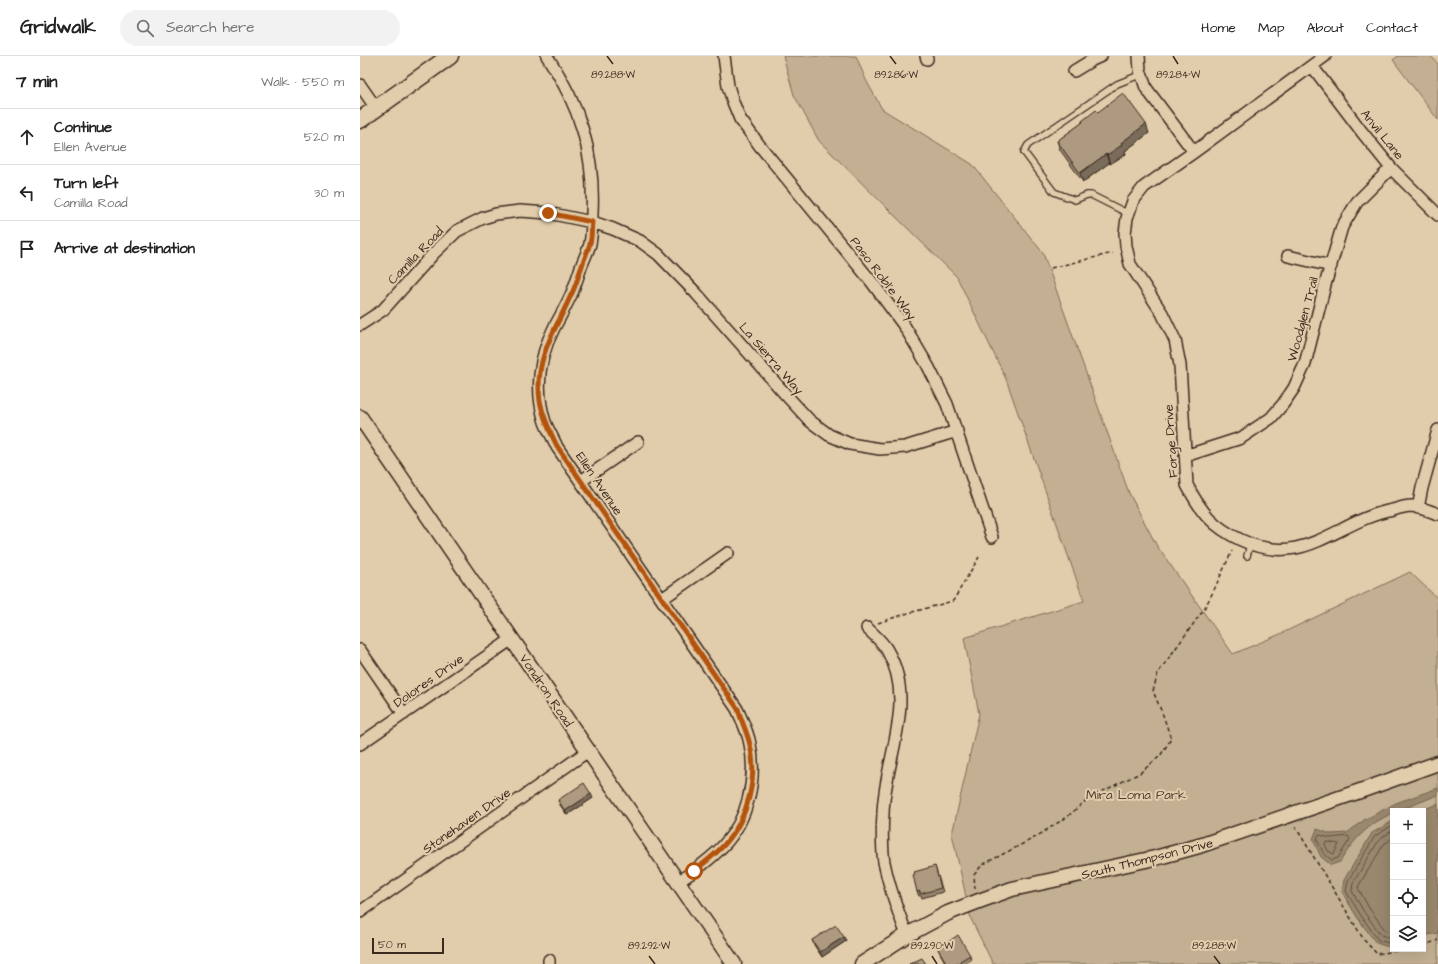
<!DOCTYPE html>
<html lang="en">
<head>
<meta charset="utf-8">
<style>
	body { margin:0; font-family:"Architects Daughter",sans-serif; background:#f2f2f2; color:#222 }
	.controls { position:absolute; right:12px; bottom:12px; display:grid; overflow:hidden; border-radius:0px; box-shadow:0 4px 16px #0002 }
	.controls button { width:36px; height:36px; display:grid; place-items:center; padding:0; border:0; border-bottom:1px solid #e0e0e0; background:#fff; color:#222; font:20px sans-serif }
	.scale { position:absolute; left:12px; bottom:10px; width:72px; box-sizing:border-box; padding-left:4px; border:2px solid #3b2a1e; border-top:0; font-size:11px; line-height:14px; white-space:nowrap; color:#3b2a1e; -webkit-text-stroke:3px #e1cdac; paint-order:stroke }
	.stop { position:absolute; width:12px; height:12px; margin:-9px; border:3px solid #b45309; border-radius:50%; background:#fff }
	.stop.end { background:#b45309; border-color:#fff; box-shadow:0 1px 4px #0008 }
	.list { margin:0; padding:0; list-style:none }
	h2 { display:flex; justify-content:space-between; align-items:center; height:52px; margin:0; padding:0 16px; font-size:17px }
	h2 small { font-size:13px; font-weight:400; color:#767676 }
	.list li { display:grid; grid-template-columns:26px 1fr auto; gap:12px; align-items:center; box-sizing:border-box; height:56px; padding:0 16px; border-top:1px solid #e0e0e0 }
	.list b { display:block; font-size:15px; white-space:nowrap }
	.list p { margin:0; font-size:13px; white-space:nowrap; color:#767676 }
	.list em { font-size:13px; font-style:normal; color:#767676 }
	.icon { flex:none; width:22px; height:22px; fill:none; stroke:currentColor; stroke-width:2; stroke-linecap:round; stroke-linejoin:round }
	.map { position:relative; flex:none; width:1078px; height:908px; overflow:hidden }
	header { display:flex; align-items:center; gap:24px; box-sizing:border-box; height:56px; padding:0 20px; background:#fff; border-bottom:1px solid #e0e0e0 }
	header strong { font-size:19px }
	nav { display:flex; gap:22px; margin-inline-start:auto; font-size:14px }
	.search { width:280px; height:36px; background:#f2f2f2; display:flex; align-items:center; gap:10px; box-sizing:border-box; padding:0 14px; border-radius:22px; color:#767676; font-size:15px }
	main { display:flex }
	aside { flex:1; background:#fff }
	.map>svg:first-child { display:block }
	.green { fill:#c3af92; stroke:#7f6c58; fill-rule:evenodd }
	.water { fill:#99876e; stroke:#73624e }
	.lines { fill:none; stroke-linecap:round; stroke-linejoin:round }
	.shore { stroke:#614f3e; stroke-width:1 }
	.service-casing { stroke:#3b2a1e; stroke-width:8 }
	.minor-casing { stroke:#3b2a1e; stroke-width:14 }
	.tertiary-casing { stroke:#3b2a1e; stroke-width:17 }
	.secondary-casing { stroke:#3b2a1e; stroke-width:19 }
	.path { stroke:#3b2a1e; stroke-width:1.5; stroke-dasharray:4 3; stroke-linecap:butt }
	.service { stroke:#e1cdac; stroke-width:5.5 }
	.minor { stroke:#e1cdac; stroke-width:11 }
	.tertiary { stroke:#e1cdac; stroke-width:14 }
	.secondary { stroke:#e1cdac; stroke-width:16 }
	.wall { fill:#96846e; stroke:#3b2a1e }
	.shaded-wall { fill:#7a6c5a; stroke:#3b2a1e }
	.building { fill:#ae9a80; stroke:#3b2a1e }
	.route { stroke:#b45309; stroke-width:5 }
	.ticks { fill:none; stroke:#3b2a1e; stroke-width:1.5 }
	.labels { text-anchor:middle; stroke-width:4; stroke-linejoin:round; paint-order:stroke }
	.street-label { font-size:13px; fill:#3b2a1e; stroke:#e1cdac }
	.park-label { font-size:13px; fill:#4f3e2f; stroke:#e1cdac }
	.ticks-label { font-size:10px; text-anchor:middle; fill:#3b2a1e; stroke:#e1cdac; stroke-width:4; stroke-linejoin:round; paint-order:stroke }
</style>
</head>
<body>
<header>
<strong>Gridwalk</strong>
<div class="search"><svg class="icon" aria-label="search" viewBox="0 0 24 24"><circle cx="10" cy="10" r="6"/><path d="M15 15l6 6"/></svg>Search here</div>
<nav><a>Home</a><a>Map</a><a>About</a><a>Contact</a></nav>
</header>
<main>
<aside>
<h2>7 min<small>Walk · 550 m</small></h2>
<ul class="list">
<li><svg class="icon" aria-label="ahead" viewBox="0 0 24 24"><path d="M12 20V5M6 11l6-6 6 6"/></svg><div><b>Continue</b><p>Ellen Avenue</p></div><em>520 m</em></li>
<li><svg class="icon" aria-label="left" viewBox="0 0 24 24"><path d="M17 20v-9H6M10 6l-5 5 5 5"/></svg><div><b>Turn left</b><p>Camilla Road</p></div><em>30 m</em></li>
<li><svg class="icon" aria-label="arrive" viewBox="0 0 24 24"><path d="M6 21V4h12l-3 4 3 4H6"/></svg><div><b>Arrive at destination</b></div></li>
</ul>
</aside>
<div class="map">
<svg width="1078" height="908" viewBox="0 0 1078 908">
	<rect width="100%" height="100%" fill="#e1cdac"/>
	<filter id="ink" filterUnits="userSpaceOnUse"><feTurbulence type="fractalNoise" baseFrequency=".025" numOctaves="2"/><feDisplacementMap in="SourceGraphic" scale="8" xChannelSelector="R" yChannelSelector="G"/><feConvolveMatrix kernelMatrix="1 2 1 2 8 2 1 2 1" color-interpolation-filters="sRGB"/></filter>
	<g filter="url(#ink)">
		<path class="green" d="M423 0H496L506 24 522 53 612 108 683 197 769 437 797 490 873 598 918 579 1050 516 1078 543V908H633L611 863 592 778 619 658 604 582 724 545 646 323 597 221 459 85 434 39ZM1033 755H1063V893H1033Z
			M1038 0H1071L1078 8V64L1033 4Z"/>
		<path class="water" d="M1078 732V739L1038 755H1033V757C1008 768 994 783 980 806L971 809 961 801 953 783 957 773 971 778 987 777 1004 764 1036 747Z
			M1078 748V877L1063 880V755H1059Z
			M1033 765V889L1029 891 1016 887 997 861 982 836 984 824 1012 777Z"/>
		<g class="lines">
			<path class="shore" d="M1033 769 1015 780 988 825 986 835 1000 858 1018 884 1029 887 1033 886
				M1033 774 1019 784 993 827 992 835 1004 856 1021 879 1028 881H1033
				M959 779 971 782 988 780 990 783 978 802 972 804 964 798 957 784Z
				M1033 782 1024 788 999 829 998 832 1009 852 1025 874 1033 875
				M968 786 979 788 974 798 968 795 965 788Z"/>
			<g class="service-casing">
				<path id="service" d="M769 158 731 139H727L715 144 694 136 664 96 668 89 757 28 782 18
					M887 500 890 489"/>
			</g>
			<g class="minor-casing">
				<path id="minor" d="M187 0C220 50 235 97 232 157 232 167 232 178 230 188 228 195 224 203 221 211 218 220 215 230 211 239 206 250 200 261 194 272 179 301 175 334 185 366 188 374 193 382 197 391L377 653C382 664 388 676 390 688 397 723 388 764 363 790 350 804 334 815 318 826
					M364 0 368 30 373 46 380 63 400 90 511 225 545 271 568 310 587 348 632 481
					M566 0 567 3
					M779 0 780 14 786 32 834 96
					M965 0 834 96 784 131 773 145 767 162 765 177 766 190 770 208 802 257 815 284 820 309 827 429C841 456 853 471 881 484 945 514 977 464 1033 454 1039 452 1046 450 1052 450 1060 451 1070 455 1078 458
					M952 10 1002 76 1031 112 1078 159
					M714 15 732 4 741 0
					M0 29 16 52
					M928 200 971 210
					M0 269 23 254 73 198 97 175 123 162 136 158 160 155 188 157 232 166 253 173 280 185 298 198 336 237 426 339 450 365 469 379 490 388 520 393 545 391 597 375
					M825 400 881 382 911 362 923 348 934 332 945 308 965 229 982 171 997 146 1031 112
					M221 425 278 386
					M1058 452 1062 432 1078 374
					M302 543 368 497
					M507 572C514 579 522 585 527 594 558 646 524 703 523 758 522 770 522 794 524 806 529 831 538 856 547 879
					M0 594 44 658
					M0 688 152 583
					M0 856 228 695
					M189 904V908"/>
			</g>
			<g class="tertiary-casing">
				<path id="tertiary" d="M0 361 374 908
					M502 908 547 879 588 857 619 845 652 833 795 802 839 790 1006 733 1078 707"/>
			</g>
			<g class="secondary-casing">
				<path id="secondary" d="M0 64 90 0"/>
			</g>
			<path class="path" d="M691 212 753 197
				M518 567 545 558 593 545 619 501
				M935 770 1004 884 1017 898 1049 893
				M615 833 614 819 622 809 674 782 707 761 729 742 780 717 800 700 811 683 803 659 793 635 798 617 844 553 853 536 872 495
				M1063 890 1078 884"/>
			<use href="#service" class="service"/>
			<use href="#minor" class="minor"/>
			<use href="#tertiary" class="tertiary"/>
			<use href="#secondary" class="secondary"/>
		</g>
		<path class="wall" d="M738 56 789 77 765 95 766 98 750 108 749 107 723 126 700 94 697 85 722 67V65Z
			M233 742 207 759 200 749 198 744Z
			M575 810 583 836 562 842 561 840H559L557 836Z
			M484 881 486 885 462 901 454 889 452 884Z
			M578 893 610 899 611 904 604 908H586L580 897Z"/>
		<path class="shaded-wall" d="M786 68 789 77 765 95 766 98 750 108 747 99 761 87Z
			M746 98 749 107 723 126 720 117Z
			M231 738 233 742 207 759 205 755Z
			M484 881 486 885 462 901 460 896Z"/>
		<path class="building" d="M763 37 786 68 761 87 762 89 747 99 746 98 720 117 697 85 723 66 722 65 736 54 738 56Z
			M224 727 231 738 205 755 198 744Z
			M575 810 581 832 560 838V835L557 836 553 819 555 818 554 816Z
			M476 869 484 881 460 896 452 884Z
			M598 879 610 899 600 905 601 907 599 908H587L578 893Z
			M562 902 566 908H549Z"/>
	</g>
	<g class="lines" filter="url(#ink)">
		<path class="route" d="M188 157 232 166C231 173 232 181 230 187 228 195 224 203 222 210 218 220 216 230 211 239 195 276 174 301 180 345 183 361 190 376 197 390L378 653C381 664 386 674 389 685 399 720 388 763 364 789 355 799 344 807 334 815"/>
	</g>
	<path class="ticks" d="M247 0 253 8M530 0 536 8M813 0 818 8M289 900 295 908M572 900 577 908M854 900 860 908"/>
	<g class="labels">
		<g class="street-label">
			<text transform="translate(1023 78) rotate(51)" y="5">Anvil Lane</text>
			<text transform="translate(55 199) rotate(-46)" y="5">Camilla Road</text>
			<text transform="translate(524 222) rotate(53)" y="5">Paso Robl'e Way</text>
			<text transform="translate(942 263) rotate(-75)" y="5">Woodglen Trail</text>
			<text transform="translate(412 302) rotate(49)" y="5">La Sierra Way</text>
			<text transform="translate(810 385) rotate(-94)" y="5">Forge Drive</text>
			<text transform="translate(240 427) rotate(56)" y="5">Ellen Avenue</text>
			<text transform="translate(68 624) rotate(-35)" y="5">Dolores Drive</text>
			<text transform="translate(187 634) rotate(56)" y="5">Vondron Road</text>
			<text transform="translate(106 764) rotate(-35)" y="5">Stonehaven Drive</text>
			<text transform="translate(787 802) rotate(-14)" y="5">South Thompson Drive</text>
		</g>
		<g class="park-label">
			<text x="776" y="743">Mira Loma Park</text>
		</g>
	</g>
	<g class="ticks-label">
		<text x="253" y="22">89.288°W</text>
		<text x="536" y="22">89.286°W</text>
		<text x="818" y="22">89.284°W</text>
		<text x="289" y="893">89.292°W</text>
		<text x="572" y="893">89.290°W</text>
		<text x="854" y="893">89.288°W</text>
	</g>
</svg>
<div class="controls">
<button>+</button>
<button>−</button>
<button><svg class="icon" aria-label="locate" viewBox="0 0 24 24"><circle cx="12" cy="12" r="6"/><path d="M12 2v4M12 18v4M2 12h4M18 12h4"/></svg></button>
<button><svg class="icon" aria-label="layers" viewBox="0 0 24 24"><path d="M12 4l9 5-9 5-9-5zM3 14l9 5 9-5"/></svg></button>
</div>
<div class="scale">50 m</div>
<div class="stop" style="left:334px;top:815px"></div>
<div class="stop end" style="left:188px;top:157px"></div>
</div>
</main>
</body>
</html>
